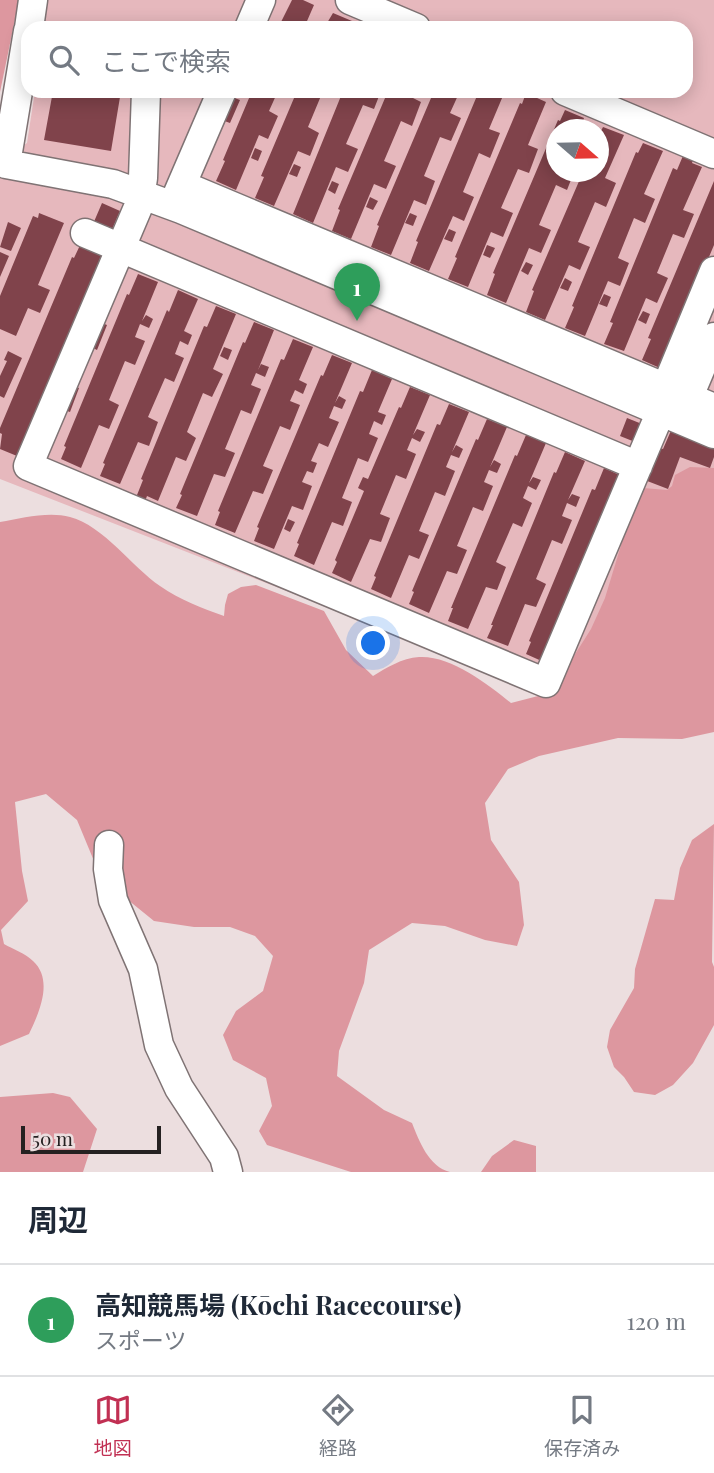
<!DOCTYPE html>
<html lang="ja">
<head>
<meta charset="utf-8">
<style>
	body { margin:0; font-family:"Playfair Display","Noto Sans JP",serif; background:#f6f6f7; color:#1f2937 }
	.compass { position:absolute; left:546px; top:119px; width:63px; height:63px; border-radius:50%; background:#fff; box-shadow:0 4px 18px #0003; rotate:110deg }
	.scale { position:absolute; left:21px; bottom:18px; width:140px; box-sizing:border-box; padding-left:7px; border:4px solid #252121; border-top:0; font-size:19px; line-height:24px; white-space:nowrap; color:#252121; -webkit-text-stroke:5px #ecdedf; paint-order:stroke }
	.you { position:absolute; left:374px; top:644px; width:24px; height:24px; margin:-18px; border:5px solid #fff; border-radius:50%; background:#1a73e8; box-shadow:0 0 0 10px #1a73e833 }
	.badge { display:grid; place-items:center; width:46px; height:46px; border-radius:50%; background:#c13053; color:#fff; font-size:23px; font-weight:700 }
	.pin { position:absolute; translate:-50% -58px; filter:drop-shadow(0 2px 4px #0008) }
	.pin::after { content:''; position:absolute; top:37px; width:24px; height:21px; background:inherit; clip-path:polygon(0 0,100% 0,50% 100%) }
	.list { margin:0; padding:0; list-style:none }
	h2 { display:flex; justify-content:space-between; align-items:center; height:91px; margin:0; padding:0 28px; font-size:30px }
	h2 small { font-size:23px; font-weight:400; color:#747a83 }
	.list li { display:grid; grid-template-columns:46px 1fr auto; gap:21px; align-items:center; box-sizing:border-box; height:112px; padding:0 28px; border-top:2px solid #e0e1e3 }
	.list b { display:block; font-size:26px; white-space:nowrap }
	.list p { margin:0; font-size:23px; white-space:nowrap; color:#747a83 }
	.list em { font-size:23px; font-style:normal; color:#747a83 }
	.icon { flex:none; width:38px; height:38px; fill:none; stroke:currentColor; stroke-width:2; stroke-linecap:round; stroke-linejoin:round }
	.map { position:relative; flex:none; width:714px; height:1172px; overflow:hidden }
	.search { position:absolute; background:#fff; box-shadow:0 4px 18px #0003; left:21px; right:21px; top:21px; height:77px; display:flex; align-items:center; gap:18px; box-sizing:border-box; padding:0 24px; border-radius:21px; color:#747a83; font-size:26px }
	.sheet { height:203px; background:#fff }
	nav { display:flex; justify-content:space-around; align-items:center; box-sizing:border-box; height:98px; border-top:2px solid #e0e1e3; background:#fff; font-size:19px; color:#747a83 }
	nav a { display:grid; justify-items:center; gap:4px }
	nav .on { color:#c13053 }
	.map>svg:first-child { display:block }
	.green { fill:#e6b8bd; fill-rule:evenodd }
	.forest { fill:#dd979f }
	.building { fill:#80434b }
	.lines { fill:none; stroke-linecap:round; stroke-linejoin:round }
	.minor-casing { stroke:#7f7374; stroke-width:31 }
	.minor { stroke:#fff; stroke-width:28 }
</style>
</head>
<body>
<div class="map">
<svg width="714" height="1172" viewBox="0 0 714 1172">
	<rect width="100%" height="100%" fill="#ecdedf"/>
	<path class="green" d="M41 0H714V481L553 695 0 479V160L27 143 35 91H686V28H37ZM556 130H598V172H556Z"/>
	<path class="forest" d="M0 0H19L0 92Z
		M690 467 714 468V732L682 739 618 738 539 756 508 769 485 803 491 840 519 882 524 925 517 946 485 940 445 926 412 923 369 950 364 983 339 1051 337 1076 384 1110 412 1123C419 1141 429 1167 450 1172H351L267 1145 259 1131 272 1106 266 1078 233 1060 223 1035 236 1011 263 991 273 956 255 936 230 927H194L154 921 117 891 94 861 77 820 46 794 15 802 22 871 28 901 1 930 4 944C13 949 26 954 33 961 54 980 39 1013 29 1034L0 1046V522C22 518 49 511 70 517 104 526 132 567 160 586 180 600 202 608 224 616L225 605 228 594 241 587 256 585 324 611 346 650 373 676C386 668 402 658 419 657 450 655 488 684 511 703L542 695 567 667 591 629 605 598 636 496 643 488 667 490 672 486 675 475Z
		M714 824 712 962 714 967V1025L693 1063 673 1085 655 1095 634 1092 624 1077 614 1067 607 1047 610 1030 634 988 635 969 655 899 674 900 680 868 692 840Z
		M53 1093 70 1097 97 1129 83 1172H0V1097Z
		M514 1140 536 1146V1172H481L492 1156Z"/>
	<path class="building" d="M292 0H303L314 5 304 28H278Z
		M333 13 352 21 349 28H324Z
		M53 91H121L111 151 44 140Z
		M252 91H278L269 111 278 116 268 139 259 135 236 190 216 181 225 161 223 160Z
		M297 91H323L308 127 319 133 310 156 298 151 274 206 255 198 264 177 261 176Z
		M343 91H381L374 109 363 105 346 144 358 149 348 172 336 167 313 223 293 214Z
		M388 91H414L411 97 421 102 412 126 401 121 384 161 396 166 386 189 374 184 351 239 332 231 340 210 338 209Z
		M434 91H460L450 113 461 118 451 141 440 137 424 176 435 181 426 205 414 200 391 255 371 247 379 226 377 225Z
		M479 91H505L489 129 500 133 490 158 479 153 463 192 474 197 464 221 453 216 429 271 410 263 418 242 416 241Z
		M526 93 546 102 528 145 538 149 529 173 518 169 501 208 513 213 503 237 491 232 468 287 448 279 457 258 455 257 520 103 522 104Z
		M229 96 240 100 230 123 219 119Z
		M565 110 584 118 580 130H556V172H574L567 190 556 185 539 225 551 230 541 253 529 248 506 303 487 295 495 274 493 273 558 120 560 121Z
		M603 127 624 135 605 178 616 183 606 207 595 202 578 242 590 247 580 270 569 265 545 320 526 312 534 291 532 290 583 172H598V137Z
		M643 143 663 151 644 194 655 199 645 223 634 218 618 258 629 263 620 286 608 281 585 336 565 328 574 307 572 306 636 152 638 153Z
		M255 148 262 151 258 161 251 158Z
		M685 151 695 155 692 163 702 167 683 210 694 214 684 238 673 234 657 273 668 278 657 303 646 298 624 351 604 344 613 323 610 322 673 168 677 170Z
		M294 164 301 167 297 177 289 174Z
		M332 181 339 184 335 194 328 190Z
		M714 181V245L662 369 642 360 651 339 648 338Z
		M370 197 378 201 373 210 366 207Z
		M102 203 120 211 111 232 93 224Z
		M39 213 64 223 38 285 50 290 40 313 28 308 16 336 0 329V296L33 216 38 218Z
		M410 213 417 216 413 226 405 223Z
		M8 222 21 228 11 251 0 247Z
		M449 229 456 232 452 242 444 239Z
		M82 241 104 250 17 456 0 449 2 434 0 433V428L72 257 74 258Z
		M487 245 495 248 490 258 483 255Z
		M0 252 9 256 0 277Z
		M526 262 533 265 528 275 521 271Z
		M138 274 158 282 142 321 146 315 153 319 149 328 140 324 135 337 145 341 135 365 125 361 109 400 119 405 109 429 99 425 81 468 61 459 66 447 64 446 127 294 129 295Z
		M565 278 572 282 568 291 560 288Z
		M178 290 198 299 184 331 192 335 188 345 180 341 175 354 184 358 174 382 165 378 148 417 158 422 149 446 138 442 120 484 100 476 105 464 103 463 167 310 169 312Z
		M604 294 611 297 607 307 599 304Z
		M216 306 236 314 213 369 223 374 212 397 203 393 187 432 196 438 186 461 176 457 158 501 147 496 144 504 135 500 143 480 141 479 204 326 207 327Z
		M643 311 650 314 646 324 638 320Z
		M97 321 107 325 97 350 87 345Z
		M254 322 274 330 258 370 261 364 269 367 265 377 256 373 251 385 261 389 251 414 241 410 225 449 235 453 225 477 214 474 197 516 176 508 182 495 180 494 243 342 245 343Z
		M293 339 313 347 299 380 307 384 303 394 295 390 290 401 300 405 290 430 280 426 263 466 273 470 263 494 253 491 235 533 215 525 220 512 218 511 281 359 284 360Z
		M224 347 232 350 228 360 220 356Z
		M8 351 22 358 4 398 0 396V376L7 361 4 360Z
		M332 355 352 363 335 403 339 396 346 400 342 409 334 406 329 418 339 422 328 447 319 443 311 461 317 463 313 473 307 471 302 482 312 486 303 510 292 506 274 549 254 541 259 528 257 527 321 375 323 376Z
		M372 370 392 379 378 412 386 415 382 425 374 421 369 434 378 438 368 462 358 458 342 498 352 502 343 526 332 522 314 565 294 556 299 544 297 543 360 391 363 392Z
		M69 384 79 388 70 412 59 408Z
		M410 387 430 395 413 435 417 429 425 432 420 442 412 438 407 450 416 454 406 479 396 475 380 514 390 518 381 542 370 539 351 582 332 573 337 562 335 560 364 491 358 488 363 477 368 479 399 407 401 408Z
		M449 404 469 412 452 452 456 445 463 449 459 458 451 455 446 467 455 471 445 496 435 492 419 531 429 535 419 559 409 555 391 598 371 589 376 577 374 576 437 424 440 425Z
		M627 418 642 424 635 442 620 436Z
		M487 419 507 427 490 467 494 460 501 464 497 473 489 470 484 482 493 486 483 511 473 507 457 546 467 550 457 574 447 571 429 613 409 604 414 592 412 591 476 439 478 440Z
		M673 426 714 443V457L710 468 680 457 668 489 642 479 656 446 663 449Z
		M526 435 546 443 529 483 533 477 541 480 536 490 528 486 523 498 532 503 522 527 513 523 496 562 506 567 497 590 486 587 468 629 448 621 453 608H451L515 455 517 456Z
		M565 452 585 461 568 500 572 494 580 497 576 507 567 503 562 516 572 520 562 544 552 540 536 579 546 584 536 607 525 604 508 646 487 638 493 625H491L554 472 556 473Z
		M604 468 624 477 546 663 526 654 531 642 529 641 592 489 595 490Z
		M288 519 295 522 290 532 284 529Z"/>
	<g class="lines">
		<g class="minor-casing">
			<path id="minor" d="M350 0 416 28
				M29 28 33 0
				M249 28 261 0
				M28 31 6 164 113 184 181 209 714 434
				M146 91 143 178 139 205 28 466 546 683 661 411 666 387 714 271
				M565 91 714 154
				M182 185 714 408
				M175 200 222 91
				M85 233 638 466
				M682 413 714 337
				M109 845 108 869 113 900 143 969 159 1045 179 1088 224 1157 228 1172"/>
		</g>
		<use href="#minor" class="minor"/>
	</g>
</svg>
<svg class="compass" viewBox="-18 -18 36 36"><path d="M0-13l5 13h-10z" fill="#e53935"/><path d="M0 13l5-13h-10z" fill="#747a83"/></svg>
<div class="scale">50 m</div>
<div class="you"></div>
<div class="pin badge" style="left:357px;top:321px;background:#2e9e5b">1</div>
<div class="search"><svg class="icon" aria-label="search" viewBox="0 0 24 24"><circle cx="10" cy="10" r="6"/><path d="M15 15l6 6"/></svg>ここで検索</div>
</div>
<section class="sheet">
<h2>周辺<small></small></h2>
<ul class="list">
<li><span class="badge" style="background:#2e9e5b">1</span><div><b>高知競馬場 (Kōchi Racecourse)</b><p>スポーツ</p></div><em>120 m</em></li>
</ul>
</section>
<nav>
<a class="on"><svg class="icon" aria-label="map" viewBox="0 0 24 24"><path d="M3 6l6-2 6 2 6-2v14l-6 2-6-2-6 2zM9 4v14M15 6v14"/></svg>地図</a>
<a><svg class="icon" aria-label="directions" viewBox="0 0 24 24"><path d="M12 3l9 9-9 9-9-9zM9 14v-3h6M13 9l2 2-2 2"/></svg>経路</a>
<a><svg class="icon" aria-label="saved" viewBox="0 0 24 24"><path d="M7 4h10v16l-5-4-5 4z"/></svg>保存済み</a>
</nav>
</body>
</html>
